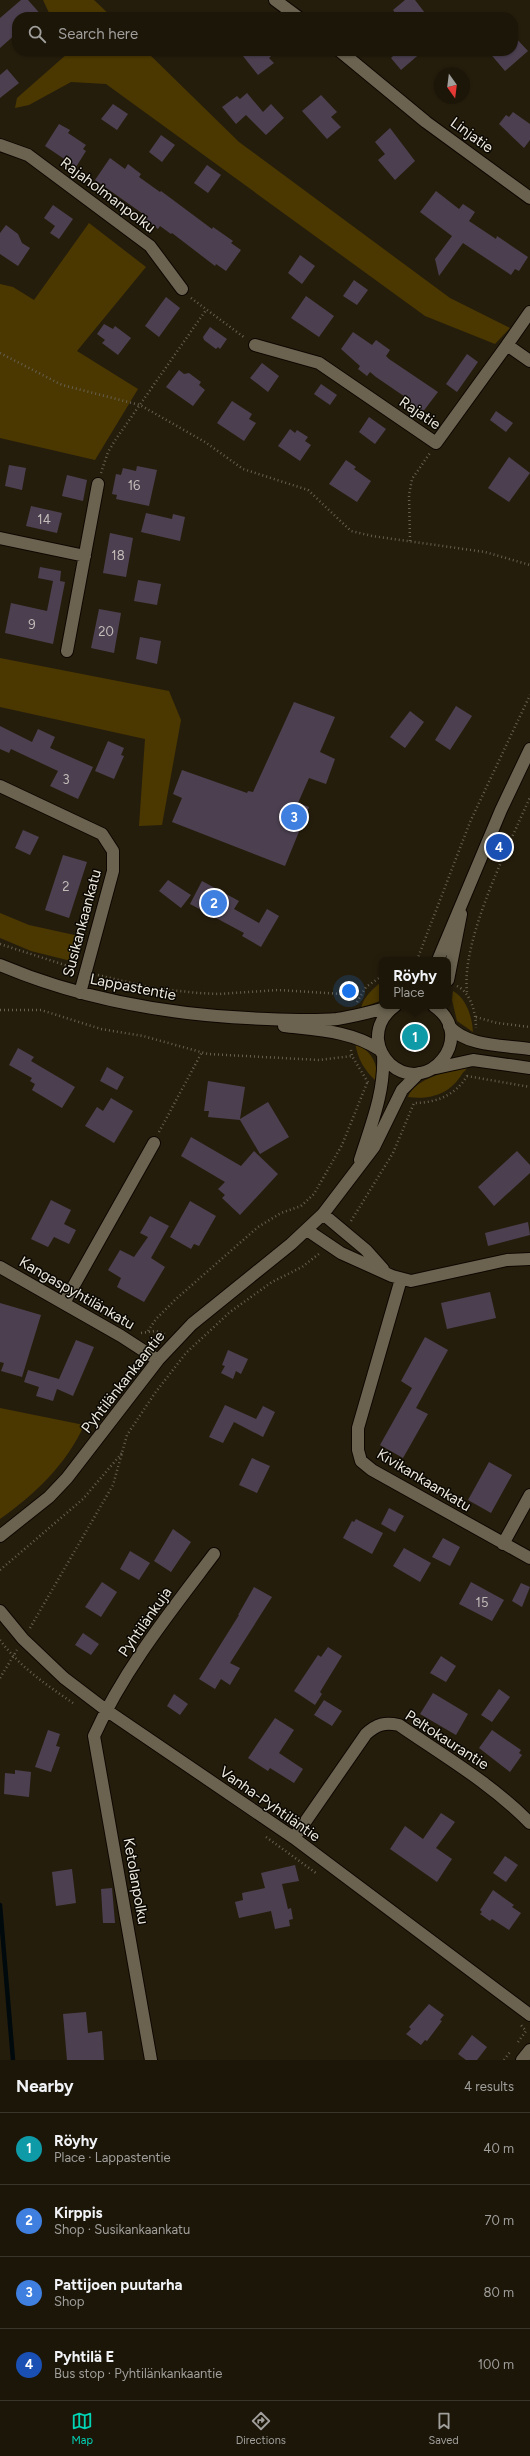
<!DOCTYPE html>
<html lang="en">
<head>
<meta charset="utf-8">
<style>
	body { margin:0; font-family:Figtree,sans-serif; background:#292317; color:#f1f3f6 }
	.compass { position:absolute; left:434px; top:68px; width:36px; height:36px; border-radius:50%; background:#1c1609; box-shadow:0 1px 3px #0004; rotate:166deg }
	.you { position:absolute; left:349px; top:991px; width:14px; height:14px; margin:-10px; border:3px solid #fff; border-radius:50%; background:#1a73e8; box-shadow:0 0 0 6px #1a73e833 }
	.badge { display:grid; place-items:center; width:26px; height:26px; border-radius:50%; background:#02d5b6; color:#fff; font-size:13px; font-weight:700 }
	.pin { position:absolute; translate:-50% -50%; border:2px solid #fff; box-shadow:0 1px 4px #0006 }
	.popup { position:absolute; left:379px; top:957px; width:72px; height:52px; box-sizing:border-box; display:grid; place-content:center; border-radius:8px; background:#1c1609; filter:drop-shadow(0 1px 3px #0005); font-size:13px; white-space:nowrap; color:#a09f9c }
	.popup b { font-size:15px; color:#f1f3f6 }
	.popup::after { content:''; position:absolute; left:50%; top:100%; margin-left:-8px; border:8px solid transparent; border-top-color:#1c1609 }
	.list { margin:0; padding:0; list-style:none }
	h2 { display:flex; justify-content:space-between; align-items:center; height:52px; margin:0; padding:0 16px; font-size:17px }
	h2 small { font-size:13px; font-weight:400; color:#a09f9c }
	.list li { display:grid; grid-template-columns:26px 1fr auto; gap:12px; align-items:center; box-sizing:border-box; height:72px; padding:0 16px; border-top:1px solid #3a352a }
	.list b { display:block; font-size:15px; white-space:nowrap }
	.list p { margin:0; font-size:13px; white-space:nowrap; color:#a09f9c }
	.list em { font-size:13px; font-style:normal; color:#a09f9c }
	.icon { flex:none; width:22px; height:22px; fill:none; stroke:currentColor; stroke-width:2; stroke-linecap:round; stroke-linejoin:round }
	.map { position:relative; flex:none; width:530px; height:2060px; overflow:hidden }
	.search { position:absolute; background:#1c1609; box-shadow:0 1px 3px #0004; left:12px; right:12px; top:12px; height:44px; display:flex; align-items:center; gap:10px; box-sizing:border-box; padding:0 14px; border-radius:16px; color:#a09f9c; font-size:15px }
	.sheet { height:340px; background:#1c1609 }
	nav { display:flex; justify-content:space-around; align-items:center; box-sizing:border-box; height:56px; border-top:1px solid #3a352a; background:#1c1609; font-size:11px; color:#a09f9c }
	nav a { display:grid; justify-items:center; gap:2px }
	nav .on { color:#02d5b6 }
	.map>svg:first-child { display:block }
	.green { fill:#4b3800 }
	.lines { fill:none; stroke-linecap:round; stroke-linejoin:round }
	.stream { stroke:#000a0d; stroke-width:4.5 }
	.building { fill:#4c4050 }
	.minor-casing { stroke:#0e0700; stroke-width:14 }
	.path { stroke:#676051; stroke-width:2.5; stroke-dasharray:1 3; stroke-linecap:butt }
	.minor { stroke:#6b6350; stroke-width:12 }
	.labels { text-anchor:middle; stroke-width:3; stroke-linejoin:round; paint-order:stroke }
	.number-label { font-size:13px; fill:#c3bdb9 }
	.street-label { font-size:15px; fill:#ebe7dc; stroke:#0b0803 }
</style>
</head>
<body>
<div class="map">
<svg width="530" height="2060" viewBox="0 0 530 2060">
	<rect width="100%" height="100%" fill="#251d0c"/>
	<path class="green" d="M43 0H94L112 17H51Z
		M66 51H146L239 142 450 298 510 328 495 344 425 316 106 84 71 82 29 105 15 108 17 98 67 54Z
		M89 223 146 267 77 351 138 389 95 460 0 438V284L13 287 34 300Z
		M0 658 169 691 181 720 162 825 139 826 145 739 0 707Z
		M0 913 29 925 79 936 75 962 31 951 0 938Z
		M382 981V1000L361 1008C364 996 373 989 382 981Z
		M453 991C467 999 472 1017 473 1032L457 1021 452 1000Z
		M355 1043C371 1051 379 1063 376 1081 364 1070 358 1059 355 1043Z
		M467 1067C466 1071 464 1071 462 1074 450 1094 430 1100 408 1097 415 1078 449 1071 467 1067Z
		M0 1408 84 1425C67 1464 34 1495 0 1519Z"/>
	<g class="lines">
		<path class="stream" d="M0 1905 13 2060"/>
	</g>
	<path class="building" d="M21 0H28L43 17H17V33L0 48V18Z
		M405 0H415L428 17H398L393 10Z
		M513 35 528 51 505 71 488 51H513Z
		M239 51H277L269 58 274 63 258 75Z
		M398 51H423L401 70 391 58Z
		M7 69 19 83 0 98V75Z
		M247 93 263 112 271 104 284 118 266 135 246 115 236 124 222 107 237 96 240 99Z
		M321 95 337 112 331 117 341 127 327 139 302 111Z
		M113 104 128 114 117 130 101 119Z
		M513 112 530 124V140L524 148 499 124 506 115 509 117Z
		M59 124 70 130 68 133 86 145 83 149 86 151 76 167 45 146Z
		M390 128 415 161 395 180 378 160 385 154 375 142Z
		M161 135 175 145 162 162 149 152Z
		M110 158 125 169 128 164 141 174 139 177 160 192 161 191 212 229 213 227 233 241 231 243 241 250 226 271 216 264 215 266 172 233 171 234 160 226 158 229 144 219 146 216 95 180Z
		M207 165 221 175 208 193 194 183Z
		M436 191 459 209 463 204 475 212 469 221 496 239 497 236 528 257 519 271 515 269 511 275 463 243 439 276 435 259 452 236 420 212Z
		M53 205 73 219 59 239 50 233 55 226 44 218Z
		M6 225 18 234 22 243 30 248 18 266 0 254V233Z
		M300 255 315 266 302 284 288 273Z
		M354 280 368 290 357 305 343 296Z
		M306 296 334 316 319 337 291 318Z
		M166 297 180 308 159 337 145 326Z
		M104 324 113 329 115 326 131 338 118 355 102 343 105 340 97 334Z
		M210 327 227 339 220 349 218 347 216 349 204 340 203 337Z
		M353 332 372 345 376 340 390 350 386 356 389 359 438 392 422 413 409 403 411 401 376 377 370 372 367 376 358 369 360 366 341 349Z
		M467 354 478 362 457 392 446 384Z
		M262 363 279 376 268 392 250 378Z
		M179 370 184 374 189 373 201 382 199 385 205 390 193 406 166 387Z
		M321 384 337 395 330 405 314 394Z
		M232 401 252 414 249 419 256 423 244 441 217 423Z
		M496 411 513 423 506 432 490 420Z
		M369 417 386 429 375 444 359 432Z
		M290 429 295 433 297 430 308 437 305 441 311 445 300 461 278 446Z
		M509 457 530 473 509 502 488 488Z
		M346 460 356 467 354 469 371 481 357 502 329 484Z
		M9 465 26 468 22 490 5 486Z
		M137 466 157 470 149 506 116 499 117 495 112 494 116 474 121 475 123 468 136 471Z
		M67 475 87 480 83 501 62 496Z
		M31 506 62 513 57 533 26 526Z
		M146 513 172 519 173 514 185 517 180 541 141 532Z
		M110 533 133 538 126 577 103 573Z
		M40 567 61 571 60 581 65 582 53 644 5 633 11 603 47 611 53 581 38 578Z
		M138 580 161 584 157 605 134 601Z
		M99 609 121 613 114 653 91 648Z
		M140 637 161 641 157 664 136 659Z
		M294 702 335 717 320 752 335 759 326 784 309 778 298 803 309 807 285 866 172 822 182 798 173 794 182 770 247 793 248 791 253 792Z
		M456 706 472 716 450 750 435 740Z
		M410 711 424 722 405 748 390 737Z
		M0 726 32 742 38 729 55 737 50 748 93 767 78 799 50 786 58 771 11 749 9 753 0 749Z
		M108 741 124 748 121 755 124 756 114 779 95 771Z
		M23 830 39 837 30 855 15 848Z
		M63 855 87 862 69 918 45 910Z
		M168 880 191 895 181 908 159 891Z
		M202 881 239 901 234 909 259 923 267 909 279 916 261 947 242 936 244 933 190 904Z
		M18 1048 34 1057 31 1061 75 1087 62 1108 32 1090 35 1084 30 1081 32 1078 9 1065Z
		M107 1067 124 1077 117 1090 100 1081Z
		M208 1081 245 1087 240 1119 268 1102 289 1137 260 1154 240 1120 208 1117 209 1111H204Z
		M111 1098 133 1111 114 1143 85 1126 97 1107 103 1111Z
		M191 1137 241 1166 254 1151 278 1174 240 1215 222 1198 225 1195 218 1189 225 1182 181 1156Z
		M517 1151 530 1165V1173L494 1206 478 1187Z
		M51 1200 71 1210 64 1224 76 1230 69 1244 54 1237 48 1247 31 1239Z
		M190 1201 216 1216 199 1246 194 1244 191 1249 170 1237Z
		M150 1216 169 1226 151 1258 165 1267 144 1302 117 1287 121 1278 108 1270 120 1250 134 1257 148 1237 140 1233Z
		M528 1222 530 1235 488 1246 485 1233Z
		M490 1292 496 1318 447 1329 441 1303Z
		M0 1303 41 1315 22 1377 1 1371 4 1363 0 1362Z
		M425 1337 448 1350 416 1408 428 1414 403 1458 380 1445 412 1388 401 1381Z
		M76 1340 94 1347 73 1396 57 1389 53 1401 36 1396 39 1387 24 1382 28 1370 59 1379Z
		M228 1350 248 1359 241 1374 236 1371 233 1379 221 1373 225 1366 222 1365Z
		M225 1405 256 1419 263 1406 275 1412 263 1437 234 1422 223 1443 209 1437Z
		M252 1458 270 1466 257 1493 239 1485Z
		M489 1462 512 1475 491 1513 468 1500Z
		M389 1508 404 1516 395 1532 381 1524Z
		M356 1519 383 1533 372 1554 343 1538 352 1521 354 1522Z
		M173 1529 191 1542 171 1572 154 1561Z
		M443 1538 460 1547 450 1566 432 1557Z
		M404 1548 431 1563 420 1582 393 1566Z
		M130 1551 150 1563 139 1580 120 1569Z
		M102 1582 117 1592 101 1617 85 1607Z
		M471 1582 504 1600 492 1621 459 1604Z
		M521 1583 530 1587 522 1607 512 1601Z
		M254 1587 272 1597 230 1663 240 1668 230 1685 221 1679 215 1689 199 1679 239 1615H238Z
		M83 1633 99 1644 91 1655 75 1645Z
		M328 1647 342 1656 320 1692 322 1694 315 1705 294 1691 318 1655 321 1657Z
		M441 1656 456 1666 446 1682 430 1673Z
		M499 1689 510 1697 492 1722 481 1715Z
		M433 1693 468 1714 456 1735 420 1714Z
		M174 1694 188 1704 180 1715 167 1706Z
		M324 1700 342 1711 332 1726 314 1715Z
		M275 1718 294 1730 279 1753 303 1769 294 1783 270 1768 268 1771 248 1758Z
		M48 1730 60 1734 56 1746 60 1747 51 1772 35 1767Z
		M492 1730 521 1750 519 1753 522 1755 510 1772 479 1748Z
		M15 1770 31 1772 29 1797 4 1794 5 1773 15 1774Z
		M441 1813 455 1822 436 1848 452 1859 437 1882 390 1849 405 1826 423 1839Z
		M505 1856 518 1865 506 1882 493 1873Z
		M295 1865 299 1881 282 1884 288 1909 291 1908 293 1919 289 1920 290 1926 275 1929 271 1911 239 1918 235 1902 243 1900 242 1893 265 1888 261 1873Z
		M72 1869 76 1903 56 1906 52 1872Z
		M112 1888 115 1923H103L101 1889Z
		M493 1890 514 1905 512 1907 521 1913 509 1930 492 1919 490 1921 480 1914 482 1912 480 1910Z
		M429 2004 444 2015 440 2020 442 2021 427 2041 425 2040 421 2045 406 2034 411 2029 409 2027Z
		M86 2012 88 2033 102 2031 104 2060H67L63 2014Z
		M472 2035 487 2047 477 2060H466L458 2054Z"/>
	<g class="lines">
		<g class="minor-casing">
			<path id="minor" d="M275 0 298 17
				M340 51 426 122 530 198
				M0 145 28 155 150 246 182 289
				M255 345 319 363 436 443 507 345 530 361
				M507 345 530 312
				M0 538 85 556
				M67 651 98 484
				M0 786 102 834 113 851V871L80 993
				M438 960 501 810 530 749
				M0 965C85 1001 175 1016 267 1019 290 1020 314 1021 337 1019 356 1016 375 1011 393 1006
				M448 980 461 914
				M395 1006C384 1014 377 1026 378 1040 379 1049 384 1058 390 1064 428 1098 478 1036 434 1006
				M284 1026C318 1030 352 1031 380 1050
				M449 1026C467 1047 504 1045 530 1049
				M436 1068 473 1060 530 1068
				M360 1160C371 1125 385 1092 383 1055
				M323 1214 366 1250 383 1269
				M307 1230 341 1253 392 1276 411 1281 507 1260 530 1259
				M0 1267 121 1336 158 1360
				M401 1279 358 1428V1450L361 1461 372 1470 530 1558
				M64 1303 154 1143
				M0 1536 49 1497 67 1478 158 1360 192 1324 291 1244 323 1214 374 1147 402 1090 419 1073
				M503 1544 530 1495
				M0 1611 23 1639 64 1678 106 1710 294 1838 530 2015
				M294 1838 366 1734C377 1724 385 1722 399 1725 444 1756 492 1784 530 1823
				M151 2060 94 1736C124 1669 171 1611 214 1554
				M522 2060 530 2050"/>
		</g>
		<path class="path" d="M191 298 245 338
			M0 353 62 385 140 405 205 442 243 469 308 490 351 531 372 536 485 552 530 565
			M101 473 108 452 116 439 206 310
			M410 541 409 495 412 479 430 453
			M0 944 74 968
			M417 960 470 822 530 695
			M98 975 152 988 198 993 219 994 278 990 359 995
			M457 986C471 993 476 1013 476 1028
			M467 992C461 939 509 846 530 797
			M357 1002 366 987 382 976
			M0 1010H41L101 1029 143 1036 208 1054 319 1060 352 1056
			M476 1017 497 1023 530 1027
			M351 1050 352 1056 369 1084
			M467 1076 530 1087
			M159 1132 202 1052
			M351 1221 393 1153 414 1103C436 1103 457 1095 468 1074
			M148 1331 156 1319 176 1299 258 1227 281 1213 301 1206 314 1194 342 1145 367 1083
			M141 1333 155 1331 165 1334
			M0 1570 83 1499 122 1453
			M30 1628 113 1485 127 1435 155 1393 186 1353 230 1312 272 1282 302 1267 320 1253
			M0 1640C20 1667 45 1684 73 1703
			M0 1678 17 1650
			M266 1837 316 1873
			M518 2042 526 2031 521 2025
			M504 2060 510 2052"/>
		<use href="#minor" class="minor"/>
	</g>
	<g class="labels">
		<g class="number-label">
			<text x="134" y="490">16</text>
			<text x="44" y="524">14</text>
			<text x="118" y="560">18</text>
			<text x="32" y="629">9</text>
			<text x="106" y="636">20</text>
			<text x="66" y="784">3</text>
			<text x="66" y="891">2</text>
			<text x="482" y="1607">15</text>
		</g>
		<g class="street-label">
			<text transform="translate(472 135) rotate(36)" y="5">Linjatie</text>
			<text transform="translate(108 195) rotate(37)" y="5">Rajaholmanpolku</text>
			<text transform="translate(420 413) rotate(34)" y="5">Rajatie</text>
			<text transform="translate(82 923) rotate(-75)" y="5">Susikankaankatu</text>
			<text transform="translate(133 987) rotate(11)" y="5">Lappastentie</text>
			<text transform="translate(77 1293) rotate(30)" y="5">Kangaspyhtilänkatu</text>
			<text transform="translate(123 1382) rotate(-52)" y="5">Pyhtilänkankaantie</text>
			<text transform="translate(424 1480) rotate(31)" y="5">Kivikankaankatu</text>
			<text transform="translate(145 1622) rotate(-55)" y="5">Pyhtilänkuja</text>
			<text transform="translate(447 1740) rotate(33)" y="5">Peltokaurantie</text>
			<text transform="translate(270 1804) rotate(35)" y="5">Vanha-Pyhtiläntie</text>
			<text transform="translate(136 1881) rotate(80)" y="5">Ketolanpolku</text>
		</g>
	</g>
</svg>
<svg class="compass" viewBox="-18 -18 36 36"><path d="M0-13l5 13h-10z" fill="#e53935"/><path d="M0 13l5-13h-10z" fill="#a09f9c"/></svg>
<div class="you"></div>
<div class="pin badge" style="left:415px;top:1037px;background:#0f9aa8">1</div>
<div class="popup"><b>Röyhy</b>Place</div>
<div class="pin badge" style="left:214px;top:903px;background:#3f7fe0">2</div>
<div class="pin badge" style="left:294px;top:817px;background:#3f7fe0">3</div>
<div class="pin badge" style="left:499px;top:847px;background:#1a4fb4">4</div>
<div class="search"><svg class="icon" aria-label="search" viewBox="0 0 24 24"><circle cx="10" cy="10" r="6"/><path d="M15 15l6 6"/></svg>Search here</div>
</div>
<section class="sheet">
<h2>Nearby<small>4 results</small></h2>
<ul class="list">
<li><span class="badge" style="background:#0f9aa8">1</span><div><b>Röyhy</b><p>Place · Lappastentie</p></div><em>40 m</em></li>
<li><span class="badge" style="background:#3f7fe0">2</span><div><b>Kirppis</b><p>Shop · Susikankaankatu</p></div><em>70 m</em></li>
<li><span class="badge" style="background:#3f7fe0">3</span><div><b>Pattijoen puutarha</b><p>Shop</p></div><em>80 m</em></li>
<li><span class="badge" style="background:#1a4fb4">4</span><div><b>Pyhtilä E</b><p>Bus stop · Pyhtilänkankaantie</p></div><em>100 m</em></li>
</ul>
</section>
<nav>
<a class="on"><svg class="icon" aria-label="map" viewBox="0 0 24 24"><path d="M3 6l6-2 6 2 6-2v14l-6 2-6-2-6 2zM9 4v14M15 6v14"/></svg>Map</a>
<a><svg class="icon" aria-label="directions" viewBox="0 0 24 24"><path d="M12 3l9 9-9 9-9-9zM9 14v-3h6M13 9l2 2-2 2"/></svg>Directions</a>
<a><svg class="icon" aria-label="saved" viewBox="0 0 24 24"><path d="M7 4h10v16l-5-4-5 4z"/></svg>Saved</a>
</nav>
</body>
</html>
